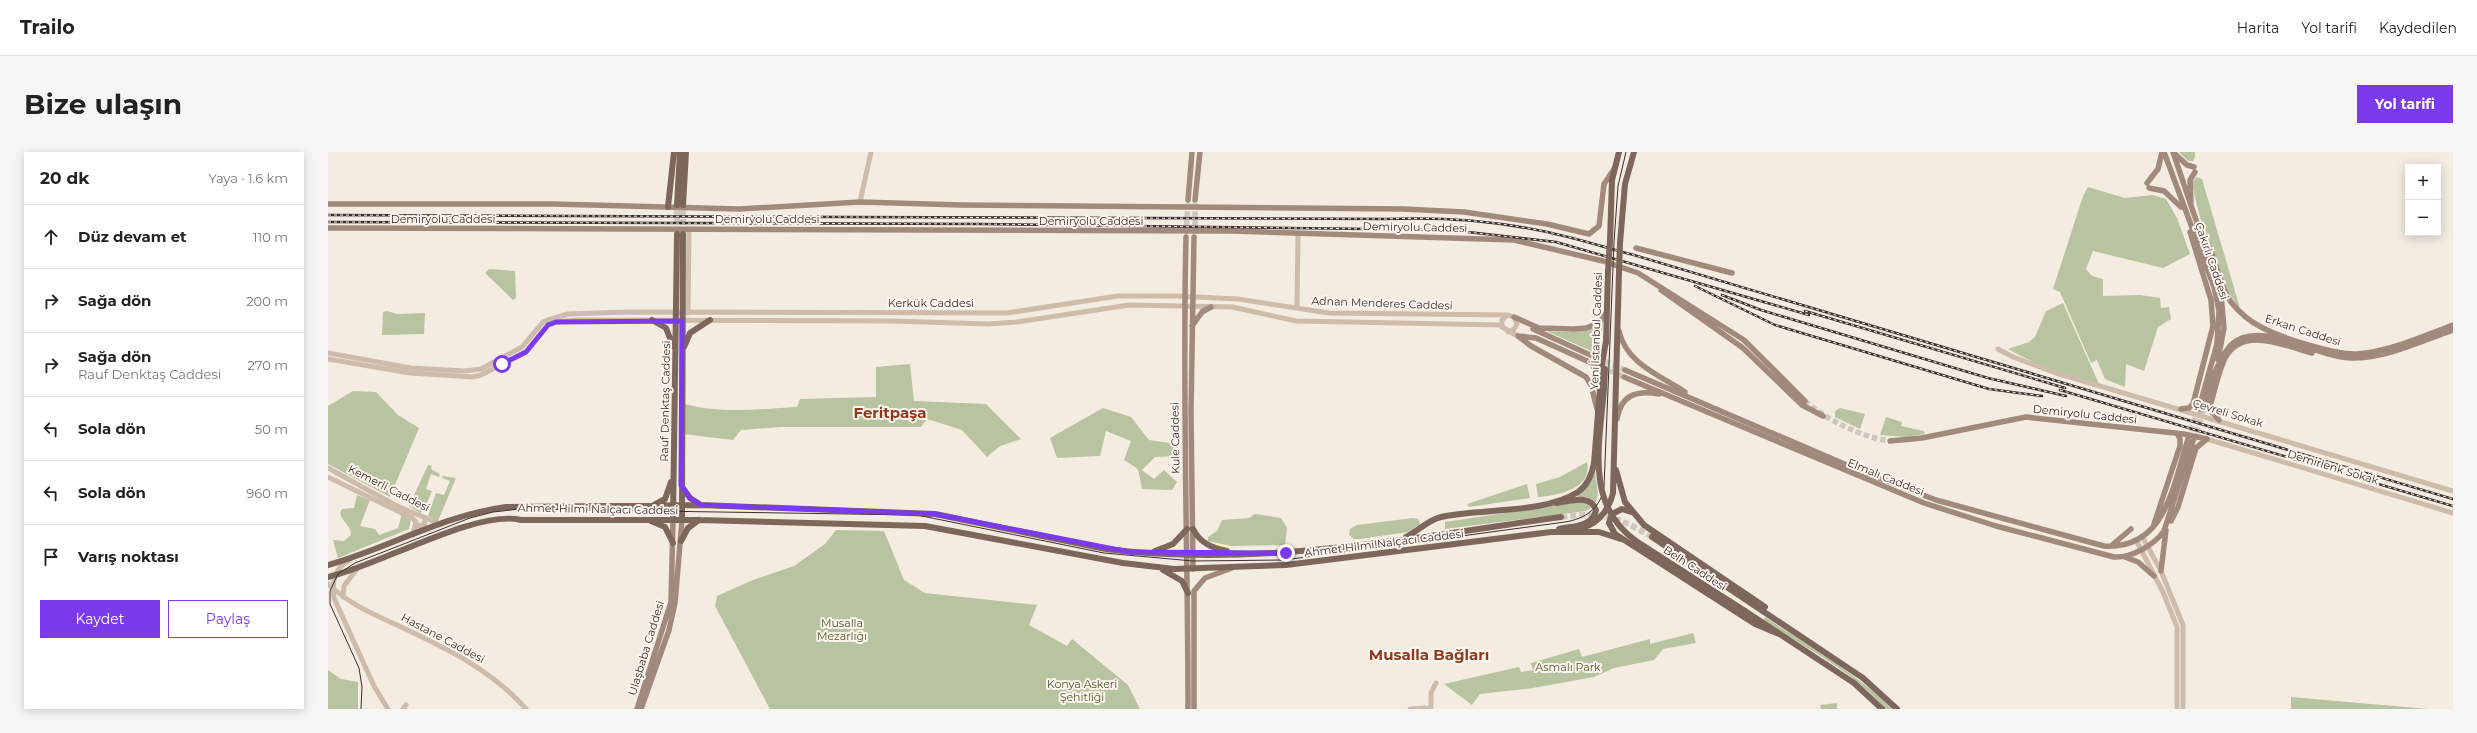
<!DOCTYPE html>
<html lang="tr">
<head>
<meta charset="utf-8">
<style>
	body { margin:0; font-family:Montserrat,sans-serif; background:#f6f6f6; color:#222 }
	.controls { position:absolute; right:12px; top:12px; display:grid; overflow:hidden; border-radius:0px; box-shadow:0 2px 10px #0003 }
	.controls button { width:36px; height:36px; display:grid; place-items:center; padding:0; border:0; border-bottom:1px solid #e0e0e0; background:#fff; color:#222; font:20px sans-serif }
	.stop { position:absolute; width:12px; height:12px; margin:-9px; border:3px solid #7c3aed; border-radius:50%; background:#fff }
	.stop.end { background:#7c3aed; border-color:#fff; box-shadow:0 1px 4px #0008 }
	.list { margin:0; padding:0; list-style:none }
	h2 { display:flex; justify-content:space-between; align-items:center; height:52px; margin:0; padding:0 16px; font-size:17px }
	h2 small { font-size:13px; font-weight:400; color:#767676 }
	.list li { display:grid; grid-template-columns:26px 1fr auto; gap:12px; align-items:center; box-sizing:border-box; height:64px; padding:0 16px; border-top:1px solid #e0e0e0 }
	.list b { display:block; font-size:15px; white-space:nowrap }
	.list p { margin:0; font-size:13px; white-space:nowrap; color:#767676 }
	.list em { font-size:13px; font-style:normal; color:#767676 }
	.actions { display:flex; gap:8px; padding:12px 16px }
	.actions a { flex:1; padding:9px 0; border:1px solid #7c3aed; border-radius:0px; text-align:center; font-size:14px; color:#7c3aed }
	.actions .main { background:#7c3aed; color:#fff }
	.icon { flex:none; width:22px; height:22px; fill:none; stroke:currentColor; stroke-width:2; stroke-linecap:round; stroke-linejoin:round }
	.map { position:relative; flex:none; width:2125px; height:557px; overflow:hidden; border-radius:0px }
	header { display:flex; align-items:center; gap:24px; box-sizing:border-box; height:56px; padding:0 20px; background:#fff; border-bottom:1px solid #e0e0e0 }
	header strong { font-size:19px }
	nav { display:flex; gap:22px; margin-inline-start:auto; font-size:14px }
	.intro { display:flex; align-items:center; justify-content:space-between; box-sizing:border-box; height:96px; padding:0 24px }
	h1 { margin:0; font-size:28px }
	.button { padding:10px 18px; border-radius:0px; background:#7c3aed; color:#fff; font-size:14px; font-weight:700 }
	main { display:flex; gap:24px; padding:0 24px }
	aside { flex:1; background:#fff; border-radius:0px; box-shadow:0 2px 10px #0003 }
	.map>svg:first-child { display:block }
	.green { fill:#b8c4a0 }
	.water { fill:#7fb0b2 }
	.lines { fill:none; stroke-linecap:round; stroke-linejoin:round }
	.secondary-tunnel { stroke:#cfc6bd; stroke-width:5.5; stroke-dasharray:5.5 3; stroke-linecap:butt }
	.primary-tunnel { stroke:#cfc6bd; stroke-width:6; stroke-dasharray:6 3; stroke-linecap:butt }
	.tertiary { stroke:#cdbbac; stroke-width:5 }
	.secondary { stroke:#a18a7d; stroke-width:5.5 }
	.primary { stroke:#7d675c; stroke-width:6 }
	.tram { stroke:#3b302b; stroke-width:1 }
	.rail-casing { stroke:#3b302b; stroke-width:2.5 }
	.rail { stroke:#fbf5ee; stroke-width:1; stroke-dasharray:3; stroke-linecap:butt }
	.primary-bridge { stroke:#7d675c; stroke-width:6 }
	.route { stroke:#7c3aed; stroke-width:5 }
	.labels { text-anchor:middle; stroke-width:4; stroke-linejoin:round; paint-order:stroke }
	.street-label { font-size:11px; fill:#3b302b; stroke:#fbf5ee }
	.park-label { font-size:11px; fill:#4a5a2e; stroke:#fbf5ee }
	.district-label { font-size:15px; font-weight:bold; fill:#8c3b22; stroke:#fbf5ee }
</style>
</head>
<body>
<header>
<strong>Trailo</strong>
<nav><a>Harita</a><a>Yol tarifi</a><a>Kaydedilen</a></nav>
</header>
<div class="intro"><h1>Bize ulaşın</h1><a class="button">Yol tarifi</a></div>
<main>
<aside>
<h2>20 dk<small>Yaya · 1.6 km</small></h2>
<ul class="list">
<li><svg class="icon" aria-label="ahead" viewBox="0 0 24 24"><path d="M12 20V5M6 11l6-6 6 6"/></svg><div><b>Düz devam et</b></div><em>110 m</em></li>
<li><svg class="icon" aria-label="right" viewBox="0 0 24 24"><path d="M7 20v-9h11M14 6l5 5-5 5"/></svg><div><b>Sağa dön</b></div><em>200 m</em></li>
<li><svg class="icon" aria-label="right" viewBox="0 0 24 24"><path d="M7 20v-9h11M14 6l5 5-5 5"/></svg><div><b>Sağa dön</b><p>Rauf Denktaş Caddesi</p></div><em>270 m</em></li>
<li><svg class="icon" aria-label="left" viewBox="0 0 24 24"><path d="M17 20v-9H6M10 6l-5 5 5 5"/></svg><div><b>Sola dön</b></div><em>50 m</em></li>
<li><svg class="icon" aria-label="left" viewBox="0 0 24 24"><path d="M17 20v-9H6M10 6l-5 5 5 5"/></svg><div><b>Sola dön</b></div><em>960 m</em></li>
<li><svg class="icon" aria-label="arrive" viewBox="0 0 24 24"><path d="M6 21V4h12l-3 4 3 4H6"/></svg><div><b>Varış noktası</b></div></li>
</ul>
<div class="actions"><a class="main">Kaydet</a><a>Paylaş</a></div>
</aside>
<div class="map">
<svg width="2125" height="557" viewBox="0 0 2125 557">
	<rect width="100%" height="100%" fill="#f4ebe1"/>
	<path class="green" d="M1851 0H1867V5L1865 9H1860Z
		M1869 25 1874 27 1912 156C1891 134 1869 61 1864 30Z
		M1760 35 1797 46 1825 43 1838 47 1849 66 1862 102 1835 116 1765 99 1758 117 1764 124 1775 127V144L1812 143 1832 146 1833 156 1841 155 1843 167 1830 175 1816 219 1798 212 1797 235 1777 227 1769 208 1763 211 1732 140 1725 137 1755 44Z
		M161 117 187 119 188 146 185 148 157 121Z
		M1735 151 1771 232 1712 214 1680 197 1701 190 1707 185 1718 159Z
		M59 159 69 162 97 161 96 182 54 183 55 160Z
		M1275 171 1270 202 1218 179C1238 181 1257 181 1275 171Z
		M582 212 586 249 658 252 693 287 672 294 659 305 634 278 599 267 593 275H453L413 278 405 288 355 282 357 252C392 262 433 257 469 255L472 247 548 245V215Z
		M25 239 48 240 70 263 91 276 62 345 0 312V254Z
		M775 256 803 265 821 288 849 292 851 304 827 305 814 318 826 327 836 318 849 330 844 338 814 337 810 317 796 308 803 289 778 279 772 304 729 306 722 286Z
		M1512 256 1537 262 1532 277 1507 265V259Z
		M1558 265 1574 270 1573 274 1596 279 1597 282 1577 285 1552 283Z
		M1259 310C1265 337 1230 343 1210 345L1208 332 1232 325Z
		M100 313 104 314 103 317 112 322 111 325 103 322 98 337 104 339 96 358 92 361 81 354Z
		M1267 319 1270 342 1268 350 1259 345H1249Z
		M115 324 128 326 110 369 100 364 108 341 116 343 122 329 114 326Z
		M1199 332 1202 346 1141 355 1139 352Z
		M29 343 42 348 32 374 47 377 51 383 70 376 74 362 83 366 81 377 10 406 5 388 16 389 23 383C23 373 14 370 12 361L14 357 26 356Z
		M1257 349 1264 355 1258 359 1117 377V370Z
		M927 362 953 366 959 376 957 393 903 394 880 389V385L889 379 894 368 921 366Z
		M1085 366 1090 367 1092 372 1080 380 1032 387H1026L1021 383 1022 377 1029 373Z
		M508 378 556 379 576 428 597 441 709 453 701 473 739 494 744 487 800 533 812 557H442L387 454 389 444 425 428 466 414 497 392Z
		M1437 465C1480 494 1527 520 1564 557H1557C1526 519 1476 495 1435 469Z
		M1365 481 1368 491 1335 497 1326 508 1286 516 1266 525 1205 536 1152 542 1144 553 1116 532 1191 515 1193 520 1205 518 1203 511 1251 497 1254 505 1322 487V492Z
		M0 518 13 527 30 530V557H0Z
		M1963 545 2100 557H1963Z
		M1509 551V557H1493L1492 553Z"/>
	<path class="water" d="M1225.5 517a4.5 4.5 0 1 1 9 0a4.5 4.5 0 1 1-9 0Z"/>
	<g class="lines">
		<path class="secondary-tunnel" d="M858 82 860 51
			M867 82V51
			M1269 206 1297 218
			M1274 215 1296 225
			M1477 249C1499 268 1533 285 1562 289
			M1860 287 1872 252
			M1866 289 1878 250"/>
		<path class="primary-tunnel" d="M349 81V53
			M355 82V53
			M1233 365C1275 360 1288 364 1324 385"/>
		<path class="tertiary" d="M532 50 543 0
			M969 156 970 81
			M360 161 361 77
			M1178 164 1174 168V175L1188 183
			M1670 197 1685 205 1728 221 2125 339
			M0 201 83 216 137 219 153 217 194 195 215 170 220 168 240 162 300 160 679 161 790 144H848L910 147 1001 161 1180 163 1186 165 1189 172 1186 177 1180 180
			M0 207 82 221 145 225 153 223 198 200 220 173 228 170 249 168 564 169 661 172 689 170 801 153 904 155 968 169 1173 173
			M1879 287 2125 361
			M0 316 67 353 112 372
			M0 325 84 366 88 370 85 383
			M88 374 96 373 97 367
			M1814 384 1833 419 1855 473V557
			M1808 388 1835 440 1849 475V557
			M22 408C7 415 3 430 6 446L46 534 60 557
			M0 432C23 453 43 461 71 474 117 496 163 517 198 557
			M15 445 16 434 29 417
			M75 557 78 553
			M1082 557 1103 556
			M1103 557V541L1108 531"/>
		<path class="secondary" d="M1836 0 1886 135 1891 159 1889 192 1873 249
			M1845 0 1893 142 1896 176 1890 208
			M1847 2 1859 13 1866 15
			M1819 31 1830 17 1834 0
			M1821 36 1836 39 1853 55
			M860 48 864 0
			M867 48 872 0
			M1863 50 1862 28 1867 20
			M0 52H225L411 57 532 50 633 53 1075 57 1136 60 1219 72 1261 82 1271 74 1276 32 1286 17
			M0 76 904 79 1186 88 1275 109 1310 121 1416 188 1477 249
			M1871 78C1888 99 1888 128 1903 150 1911 160 1921 169 1933 175 1953 186 2007 203 2029 202 2061 200 2095 184 2125 173
			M858 85C854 242 860 400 860 557
			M1308 96 1404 121
			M1333 138 1415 196 1474 253 1495 264
			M1186 165 1211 176 1245 177 1258 176 1271 171 1279 160
			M864 174 874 160 883 155
			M1205 177 1269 206
			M1291 179C1298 211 1331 223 1357 240
			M1190 184 1203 194 1258 225 1263 233 1269 257
			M1190 184 1208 186 1268 213
			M1297 218 1528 317 1608 348 1776 394C1838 398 1845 333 1860 287
			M1886 222C1891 212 1895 201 1903 193 1931 165 1991 207 2025 206 2059 206 2093 189 2125 178
			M1296 225 1596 351 1668 374 1786 405C1804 406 1826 393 1836 379L1865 289
			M1866 249 1872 257H1877L1882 254
			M1878 250 1887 220
			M1853 257 1861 256 1865 252 1885 174 1883 148 1862 80
			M1289 267C1293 243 1308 238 1331 242
			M1891 268 1884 260 1882 254C1887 238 1890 221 1897 206 1915 173 1957 194 1984 201
			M1562 289 1594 286 1698 265 1856 282 1879 287
			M1843 369 1850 355 1868 296 1879 287
			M1826 372 1852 294V287L1849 281
			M1783 394 1803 377
			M1797 405 1810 410 1826 424
			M865 417 863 260 866 85
			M1833 419 1838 378
			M309 557 343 450 345 368
			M313 557 341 478 347 451 354 368
			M866 557V439L877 426 904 416"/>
		<path class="primary" d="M349 53 352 0
			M355 53 358 0
			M340 55 346 0
			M1282 89 1284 28 1291 0
			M1292 91 1297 32 1306 0
			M324 168 338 176 345 194
			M1278 191 1280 119
			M356 195 362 181 382 168
			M1276 236 1277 217
			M1288 318 1297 350 1316 373 1437 455
			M354 335 362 346 373 353
			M1228 351C1240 350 1263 341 1268 358 1265 375 1244 374 1231 377
			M326 353 337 347 343 330
			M1303 360 1294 357 1284 362 1281 371 1287 382 1427 472 1451 482
			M345 368 349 82
			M354 368 355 82
			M323 369 337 375 345 391
			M865 377C872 391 884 396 899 399
			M1247 377C1267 375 1280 361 1285 341L1291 120
			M1078 385C1090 379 1100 368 1113 365 1153 356 1216 362 1250 340 1260 333 1264 322 1266 311L1274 212 1278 189
			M1324 385 1535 526 1569 557
			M353 389 360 376 371 368
			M827 399 845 392 859 377
			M0 413C60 396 116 363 178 355L373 353 607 362 778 397C930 416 1083 386 1233 365
			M835 418 854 429 860 441
			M0 425C50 414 148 357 193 368H371L597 374 795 411 846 417 958 413 1223 380H1271L1296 388
			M1417 459 1526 531 1554 557"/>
		<path class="tram" d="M33 557 34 535 31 516 2 452V439L10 422 27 411 142 366 165 360 192 357 589 363 776 401 865 409 956 408 1237 370C1257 367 1273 356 1276 335L1286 90 1290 34 1298 0"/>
		<g class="rail-casing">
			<path id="rail" d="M0 63 1058 67C1110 65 1162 68 1214 79 1245 85 1275 95 1306 103L2125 347
				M0 70 654 72 1122 78 1228 90 1481 163
				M1367 134 1447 173 1661 237 1714 244
				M1394 143 1433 158 1660 226 1738 244
				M1477 159 1737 236
				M1732 238 2125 354"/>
		</g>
		<use href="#rail" class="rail"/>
		<path class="primary-bridge" d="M1280 119 1282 89
			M1291 120 1292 91
			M1276 236C1272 290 1256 352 1308 389L1417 459"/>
	</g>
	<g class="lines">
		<path class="route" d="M174 212 198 200 220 173 228 170 354 169 353 333 362 346 373 353 607 362 801 400 958 401"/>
	</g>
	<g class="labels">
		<g class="street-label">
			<text x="115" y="71">Demiryolu Caddesi</text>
			<text x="439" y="71">Demiryolu Caddesi</text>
			<text x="763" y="73">Demiryolu Caddesi</text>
			<text transform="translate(1087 75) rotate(1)" y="4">Demiryolu Caddesi</text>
			<text transform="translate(1884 109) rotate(71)" y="4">Çakırlı Caddesi</text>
			<text x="603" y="155">Kerkük Caddesi</text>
			<text transform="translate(1054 151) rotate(2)" y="4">Adnan Menderes Caddesi</text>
			<text transform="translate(1975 178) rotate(18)" y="4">Erkan Caddesi</text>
			<text transform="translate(1268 179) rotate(-88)" y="4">Yeni İstanbul Caddesi</text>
			<text transform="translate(337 249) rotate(-89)" y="4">Rauf Denktaş Caddesi</text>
			<text transform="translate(1900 261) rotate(17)" y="4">Çevreli Sokak</text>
			<text transform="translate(1757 262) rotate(6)" y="4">Demiryolu Caddesi</text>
			<text transform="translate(847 286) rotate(-91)" y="4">Kule Caddesi</text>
			<text transform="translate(2005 315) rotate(17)" y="4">Demirlenk Sokak</text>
			<text transform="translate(1558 325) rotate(22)" y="4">Elmalı Caddesi</text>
			<text transform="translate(61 336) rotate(27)" y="4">Kemerli Caddesi</text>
			<text transform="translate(270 357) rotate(1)" y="4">Ahmet Hilmi Nalçacı Caddesi</text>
			<text transform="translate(1056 391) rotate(-7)" y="4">Ahmet Hilmi Nalçacı Caddesi</text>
			<text transform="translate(1367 416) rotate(33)" y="4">Belh Caddesi</text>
			<text transform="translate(115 486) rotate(28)" y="4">Hastane Caddesi</text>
			<text transform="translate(318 496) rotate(-73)" y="4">Ulaşbaba Caddesi</text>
		</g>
		<g class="park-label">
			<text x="514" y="475">Musalla<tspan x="514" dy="13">Mezarlığı</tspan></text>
			<text x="1240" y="519">Asmalı Park</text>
			<text x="754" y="536">Konya Askeri<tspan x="754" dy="13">Şehitliği</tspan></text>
		</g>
		<g class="district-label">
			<text x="562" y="266">Feritpaşa</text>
			<text x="1101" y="508">Musalla Bağları</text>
		</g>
	</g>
</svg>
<div class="controls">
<button>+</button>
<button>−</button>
</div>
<div class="stop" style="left:174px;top:212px"></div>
<div class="stop end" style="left:958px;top:401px"></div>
</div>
</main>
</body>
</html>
